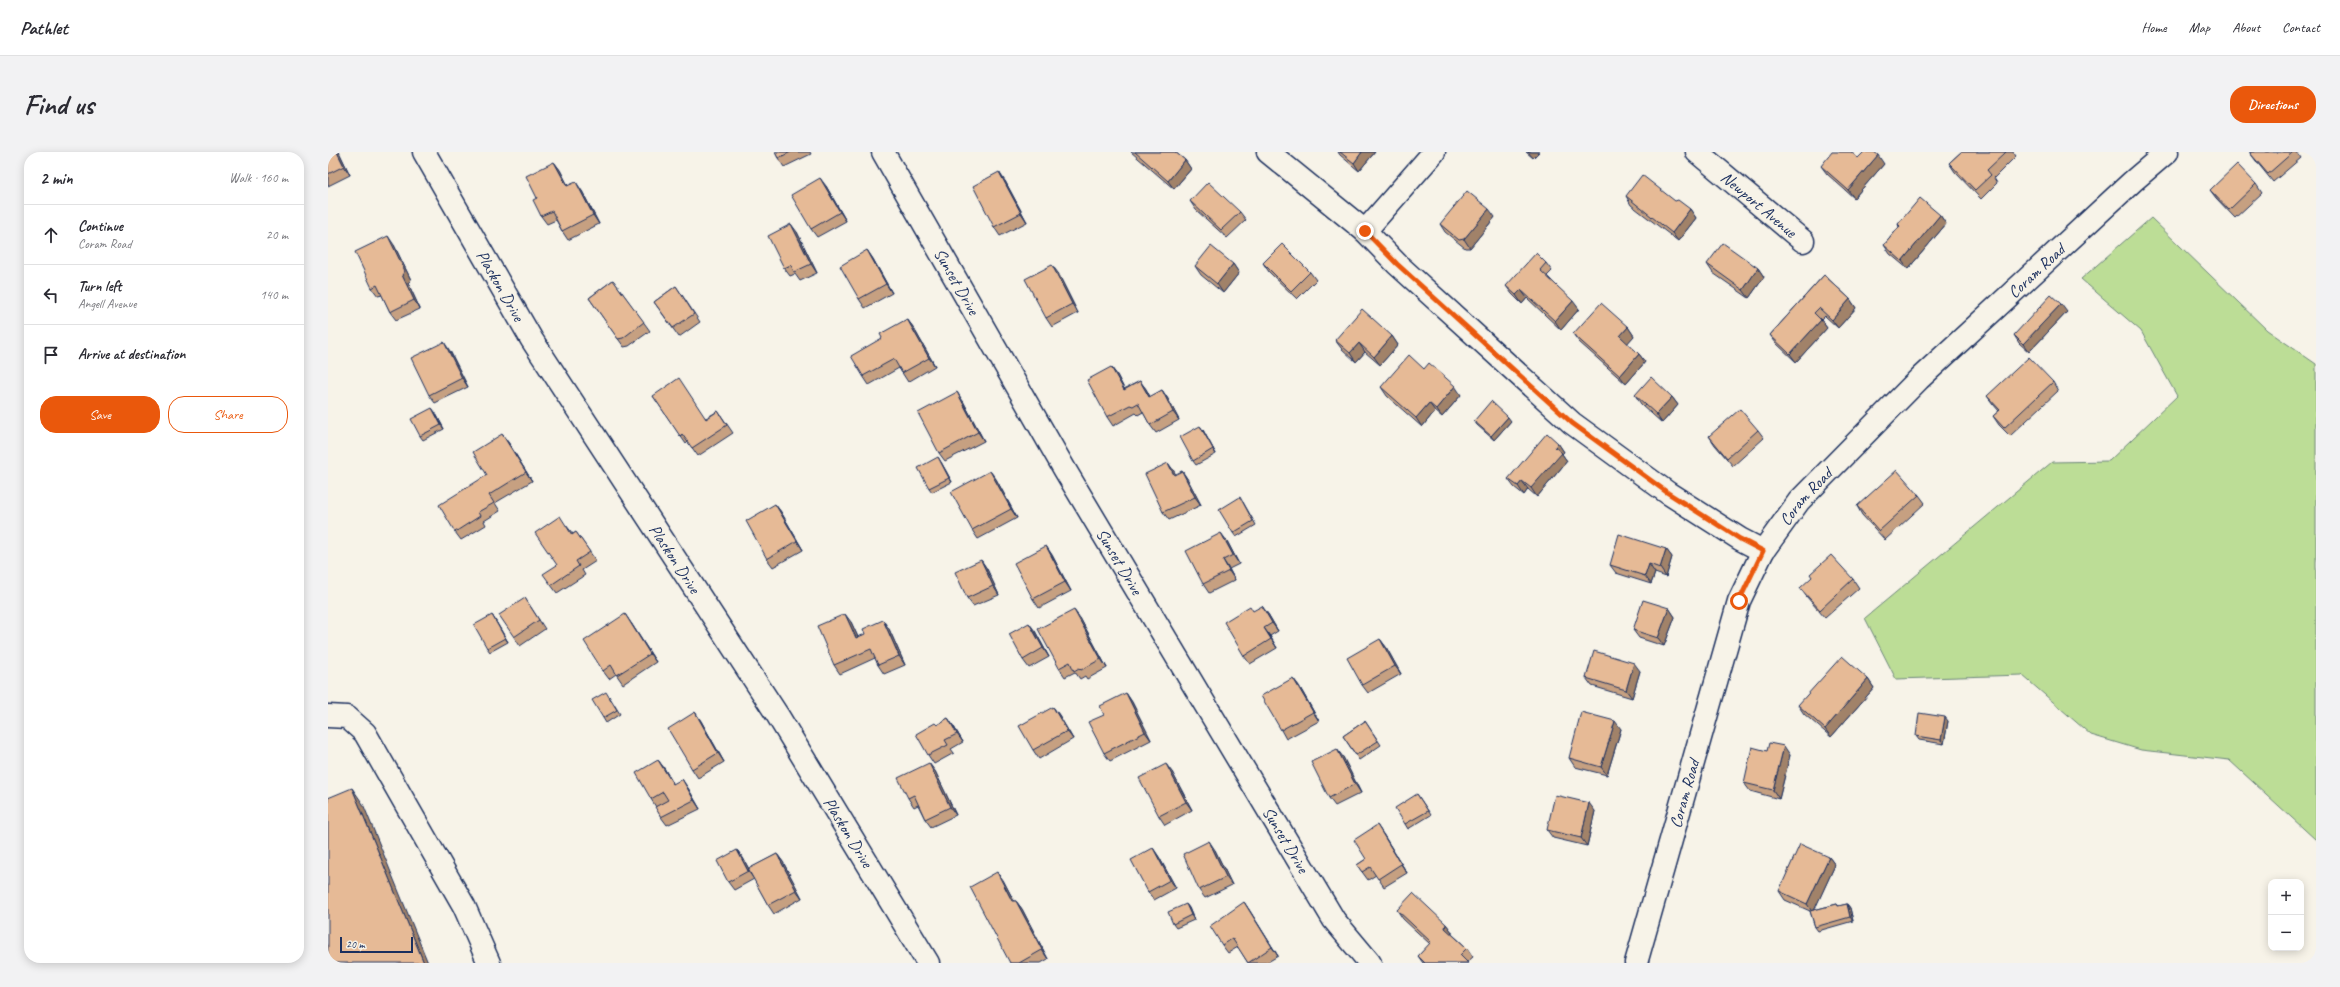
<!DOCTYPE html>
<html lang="en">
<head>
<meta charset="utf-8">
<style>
	body { margin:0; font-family:Caveat,sans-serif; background:#f2f2f3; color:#2b2b33 }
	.controls { position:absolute; right:12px; bottom:12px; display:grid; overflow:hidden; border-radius:8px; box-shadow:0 2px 10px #0003 }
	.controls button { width:36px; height:36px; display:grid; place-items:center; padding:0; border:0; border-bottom:1px solid #e1e1e2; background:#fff; color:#2b2b33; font:20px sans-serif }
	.scale { position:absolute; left:12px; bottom:10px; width:73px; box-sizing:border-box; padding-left:4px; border:2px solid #1b2f5e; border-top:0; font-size:11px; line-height:14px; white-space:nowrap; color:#1b2f5e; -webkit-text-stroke:3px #f7f3e8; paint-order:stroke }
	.stop { position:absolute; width:12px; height:12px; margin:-9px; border:3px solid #ea580c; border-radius:50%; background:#fff }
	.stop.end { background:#ea580c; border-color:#fff; box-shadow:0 1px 4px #0008 }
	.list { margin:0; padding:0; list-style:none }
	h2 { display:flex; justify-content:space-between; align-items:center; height:52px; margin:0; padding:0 16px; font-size:17px }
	h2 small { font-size:13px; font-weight:400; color:#7c7c81 }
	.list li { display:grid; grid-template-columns:26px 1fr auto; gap:12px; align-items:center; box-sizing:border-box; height:60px; padding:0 16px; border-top:1px solid #e1e1e2 }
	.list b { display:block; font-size:15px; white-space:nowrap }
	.list p { margin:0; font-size:13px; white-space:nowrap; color:#7c7c81 }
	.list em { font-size:13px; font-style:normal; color:#7c7c81 }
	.actions { display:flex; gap:8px; padding:12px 16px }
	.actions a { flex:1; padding:9px 0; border:1px solid #ea580c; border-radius:16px; text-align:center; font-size:14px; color:#ea580c }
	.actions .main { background:#ea580c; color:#fff }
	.icon { flex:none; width:22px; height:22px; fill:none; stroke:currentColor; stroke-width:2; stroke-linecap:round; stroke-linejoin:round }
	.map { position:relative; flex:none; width:1988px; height:811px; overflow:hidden; border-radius:16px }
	header { display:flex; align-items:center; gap:24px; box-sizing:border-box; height:56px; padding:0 20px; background:#fff; border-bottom:1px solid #e1e1e2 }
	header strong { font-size:19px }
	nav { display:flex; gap:22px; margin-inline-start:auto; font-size:14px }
	.intro { display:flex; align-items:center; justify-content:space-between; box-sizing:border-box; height:96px; padding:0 24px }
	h1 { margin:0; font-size:28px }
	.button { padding:10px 18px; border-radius:16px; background:#ea580c; color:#fff; font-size:14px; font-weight:700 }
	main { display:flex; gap:24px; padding:0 24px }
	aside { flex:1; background:#fff; border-radius:16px; box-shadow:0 2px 10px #0003 }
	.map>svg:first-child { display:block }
	.green { fill:#bcdd96; stroke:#6c867a }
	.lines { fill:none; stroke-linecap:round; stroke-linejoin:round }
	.minor-casing { stroke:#1b2f5e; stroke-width:25 }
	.minor { stroke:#f7f3e8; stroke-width:22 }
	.wall { fill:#c6a081; stroke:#1b2f5e }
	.shaded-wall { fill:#a18269; stroke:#1b2f5e }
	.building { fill:#e6ba96; stroke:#1b2f5e }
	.route { stroke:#ea580c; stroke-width:5 }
	.labels { text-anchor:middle; stroke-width:3; stroke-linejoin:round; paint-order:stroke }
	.street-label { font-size:17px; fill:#1b2f5e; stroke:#f7f3e8 }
</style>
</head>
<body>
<header>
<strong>Pathlet</strong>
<nav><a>Home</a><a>Map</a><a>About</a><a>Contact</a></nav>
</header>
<div class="intro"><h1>Find us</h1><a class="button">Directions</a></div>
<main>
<aside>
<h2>2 min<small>Walk · 160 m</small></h2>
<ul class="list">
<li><svg class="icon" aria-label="ahead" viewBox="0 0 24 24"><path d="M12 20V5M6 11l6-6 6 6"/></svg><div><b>Continue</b><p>Coram Road</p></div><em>20 m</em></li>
<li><svg class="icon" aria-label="left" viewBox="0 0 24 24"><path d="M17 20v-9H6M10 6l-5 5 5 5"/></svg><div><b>Turn left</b><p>Angell Avenue</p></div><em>140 m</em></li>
<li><svg class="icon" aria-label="arrive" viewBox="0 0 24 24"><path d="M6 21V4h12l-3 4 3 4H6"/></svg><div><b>Arrive at destination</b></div></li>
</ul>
<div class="actions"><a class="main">Save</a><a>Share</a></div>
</aside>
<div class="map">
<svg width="1988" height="811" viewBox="0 0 1988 811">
	<rect width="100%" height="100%" fill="#f7f3e8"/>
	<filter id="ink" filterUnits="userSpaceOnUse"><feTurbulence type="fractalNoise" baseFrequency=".025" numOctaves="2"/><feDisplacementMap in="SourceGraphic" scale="8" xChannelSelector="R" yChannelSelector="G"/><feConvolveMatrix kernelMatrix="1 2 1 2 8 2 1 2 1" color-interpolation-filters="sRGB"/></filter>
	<g filter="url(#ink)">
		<path class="green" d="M1823 66 1939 178 1988 212V688L1901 608 1813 598 1763 583 1694 523 1568 527 1537 466 1724 310 1781 309 1849 244 1813 179 1753 127Z"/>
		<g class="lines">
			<g class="minor-casing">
				<g id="minor">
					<path id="s1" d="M96 0 204 188 450 564 600 811"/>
					<path id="s2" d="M555 0 737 318 1006 768 1042 811"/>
					<path d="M940 0 1037 79 1069 112 1244 271 1340 341 1412 387 1435 399"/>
					<path id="s3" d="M1369 0 1475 89"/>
					<path d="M1037 79 1106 0"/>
					<path d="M0 564 19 565 37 581 136 754 161 811"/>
					<path id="s4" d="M1308 811 1411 449 1435 399 1471 349 1591 227 1805 29 1839 0"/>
				</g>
			</g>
			<use href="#minor" class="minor"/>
		</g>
		<path class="wall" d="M0 0H11L22 23 0 34Z
			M447 0H482L483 2 456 15 450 6Z
			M803 0H847L857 8 863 17 846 37Z
			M1010 0H1047L1031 19 1012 3Z
			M1198 0H1211L1205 6Z
			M1633 0H1685L1688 4 1666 26 1669 31 1653 47 1627 20 1621 11Z
			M1922 0H1969L1973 6 1945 30 1928 9 1922 1Z
			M1530 6 1556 12 1526 46 1499 22 1493 14Z
			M226 10 232 18 240 34 254 39 271 72 240 88 234 79 228 68 219 72 213 64 209 46Z
			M677 29 699 70 672 84 666 75Z
			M1928 32 1934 41 1907 66 1888 46 1882 38Z
			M498 34 518 69 489 85 483 77Z
			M1298 44 1362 57 1368 66 1350 89 1303 53Z
			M862 49 912 60 918 68 899 86 868 58Z
			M1612 63 1618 72 1580 117 1562 102 1556 93 1571 75 1570 72Z
			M1167 65 1142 96H1137L1117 80 1112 72Z
			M469 80 489 121 472 129 467 122 462 124 456 116Z
			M66 93 83 128 80 131 92 157 68 168 62 160 54 143 50 144 44 136Z
			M539 98 545 107 564 141 537 156 531 147Z
			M935 111 982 120 988 128 969 147 941 120Z
			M1218 111 1224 119 1219 124 1251 157 1233 178 1199 146 1194 152 1184 142 1178 134Z
			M905 112 911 121 895 141 873 123 867 114Z
			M1379 112 1430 116 1436 125 1421 146 1385 121Z
			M730 121 750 161 724 175 718 166Z
			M1496 123 1522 147 1528 156 1510 176 1497 164 1493 168 1499 176 1468 210 1448 191 1442 183Z
			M285 128 322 179 301 194 296 195 261 146Z
			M348 134 372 170 351 185 326 150Z
			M1739 160 1701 200 1691 191 1686 183Z
			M579 167 585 175 607 214 580 230 571 216 541 233 535 224 554 186Z
			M1300 175 1306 184 1299 191 1311 202 1317 210 1298 232 1251 190 1245 182Z
			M1064 184 1070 193 1052 213 1037 200 1028 210 1013 196 1007 188Z
			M122 199 140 235 107 251 101 243Z
			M783 215 789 223 796 237 812 229 818 237 822 245 834 238 840 247 851 268 828 281 822 273 815 260 810 263 808 261 785 274 779 265Z
			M1096 217 1133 243 1114 265 1107 259 1094 275 1059 244 1053 235Z
			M1725 230 1730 239 1682 284 1671 273 1665 264 1671 259 1665 252 1659 244Z
			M1307 243 1344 245 1350 253 1334 271 1313 252Z
			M325 244 378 266 390 259 405 281 370 304 360 290 358 292Z
			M635 249 656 289 617 309 611 301Z
			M107 260 116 277 95 288 92 284Z
			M1146 269H1183L1166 288 1149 273Z
			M875 278 888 302 868 313 865 309Z
			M1430 278 1436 286 1405 314 1387 293 1381 284Z
			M180 290 204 329 167 351 172 359 156 369 158 373 133 388 127 380 159 323Z
			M1230 291 1236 300 1234 302 1239 309 1209 345 1200 337 1196 343 1186 335 1180 327Z
			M613 310 624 330 604 340 601 336Z
			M840 311 848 323 854 319 860 328 873 353 841 368 835 360Z
			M662 319 668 327 689 366 650 387 644 378Z
			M1591 343 1597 351 1557 388 1534 363 1529 354Z
			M915 350 928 373 908 385 905 381Z
			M447 352 453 360 475 398 445 415 439 407Z
			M238 373 245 382 248 380 268 409 254 418 257 423 229 441 223 433 229 413Z
			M899 389 911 412 901 417 907 428 881 441 875 432Z
			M718 394 724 403 743 439 711 456 705 447Z
			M1338 397 1344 405 1338 425 1327 421 1323 432 1288 421 1282 413Z
			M653 408 659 417 671 443 645 454 639 446Z
			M1525 427 1531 436 1497 466 1478 444 1472 436Z
			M197 446 217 477 192 494 186 485Z
			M1341 456 1347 465 1336 494 1311 486 1305 478Z
			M926 459 940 462 950 479 942 484 949 496 922 512 916 504Z
			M164 463 180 490 162 500 159 496Z
			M752 466 779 516 759 527 757 524 752 527 747 520 737 525 731 516Z
			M523 470 530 485 561 477 577 513 556 522 550 513 547 506 512 522 506 513Z
			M303 471 328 510 295 532 288 522 281 527 275 519Z
			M707 479 721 505 701 516 695 508Z
			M1052 487 1058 495 1073 522 1040 541 1034 533Z
			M1312 519 1304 546 1264 534 1258 526Z
			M965 526 971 534 991 569 958 587 953 578Z
			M1540 527 1546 536 1503 585 1476 562 1470 553Z
			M798 541 804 550 823 588 782 609 776 601V563Z
			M281 544 292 562 278 571 275 566Z
			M725 555 731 563 745 587 711 607 705 598Z
			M367 560 373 569 396 610 370 626 364 617Z
			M620 566 626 575 635 590 623 597 626 601 606 612 600 603 609 573Z
			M1037 569 1053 593 1031 608 1015 584Z
			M1620 569 1616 592 1591 588 1588 584Z
			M1293 577 1279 623 1247 615 1241 606Z
			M1439 599 1462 603 1451 647 1422 639 1416 631Z
			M1015 605 1033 641 1007 654 1001 646Z
			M330 608 336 616 345 632 360 636 372 657 339 673 333 665 328 655 323 647Z
			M607 619 628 663 603 675 597 667 590 653 586 655 580 646Z
			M844 620 864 658 837 673 831 664Z
			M1089 642 1103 663 1080 677 1077 672Z
			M1267 659 1259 694 1225 686 1219 678Z
			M1055 682 1079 721 1056 735 1048 723 1040 728 1029 713 1038 707Z
			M825 696 831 705 848 736 826 748 820 740Z
			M409 698 415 706 421 717 449 702 455 710 474 746 446 762 440 753 426 727 406 738 400 730Z
			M887 698 904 733 877 746 871 738Z
			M1501 705 1507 713 1486 758 1509 752 1511 754 1519 752 1522 756 1525 769 1490 779 1487 775 1482 759 1457 748 1451 739Z
			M669 720 675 728 686 749H688L694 757 720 807 713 811H682Z
			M916 750 950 804 938 811H920L910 795 900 801 894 793Z
			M858 752 861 756 866 768 848 776 845 772Z
			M1069 758 1118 772 1124 780V782L1139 796 1145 805 1139 810 1140 811H1095L1090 804 1102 792 1075 767Z"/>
		<path class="shaded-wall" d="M9 0H11L22 23 16 14Z
			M1034 0H1047L1031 19 1026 11Z
			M1200 0H1211L1205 6Z
			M1550 3 1556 12 1526 46 1520 38Z
			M857 8 863 17 846 37 840 29Z
			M226 10 232 18 245 43 239 34Z
			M671 20 677 29 699 70 693 61Z
			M492 26 498 34 518 69 512 60Z
			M248 30 254 39 271 72 265 63Z
			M1161 57 1167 65 1142 96 1136 87Z
			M1362 57 1368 66 1350 89 1344 81Z
			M1612 63 1618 72 1580 117 1574 109Z
			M463 72 469 80 489 121 483 112Z
			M60 84 66 93 83 128 80 131 92 157 86 148 74 123Z
			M539 98 545 107 564 141 558 132Z
			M905 112 911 121 895 141 889 132Z
			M724 113 730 121 750 161 744 152Z
			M1430 116 1436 125 1421 146 1415 138Z
			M1193 138 1199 146 1194 152 1188 143Z
			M1522 147 1528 156 1510 176 1504 168Z
			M1245 149 1251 157 1233 178 1227 169Z
			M1733 152 1739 160 1701 200 1695 192Z
			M579 167 585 175 607 214 601 206Z
			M1493 168 1499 176 1468 210 1462 202Z
			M1300 175 1306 184 1298 193 1292 184Z
			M1064 184 1070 193 1052 213 1046 205Z
			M116 190 122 199 140 235 134 226Z
			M1031 191 1037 200 1028 210 1022 201Z
			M1311 202 1317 210 1298 232 1292 224Z
			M783 215 789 223 801 246 796 238Z
			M812 229 818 237 827 254 821 245Z
			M1127 234 1133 243 1114 265 1108 257Z
			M834 238 840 247 851 268 845 260Z
			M629 240 635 249 656 289 650 280Z
			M1344 245 1350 253 1334 271 1328 262Z
			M1101 251 1107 259 1094 275 1088 266Z
			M104 256 107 260 116 277 113 273Z
			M1180 265 1183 269 1166 288 1163 284Z
			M872 274 875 278 888 302 885 297Z
			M174 282 180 290 204 329 198 320Z
			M1230 291 1236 300 1234 302 1239 309 1209 345 1203 336 1227 295Z
			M610 305 613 310 624 330 621 326Z
			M840 311 846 319 852 332 846 323Z
			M662 319 668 327 689 366 683 357Z
			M854 319 860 328 873 353 867 345Z
			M1194 329 1200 337 1196 343 1190 334Z
			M447 352 453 360 475 398 469 389Z
			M893 381 899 389 911 412 905 403Z
			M718 394 724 403 743 439 737 430Z
			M1338 397 1344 405 1338 425 1332 416Z
			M653 408 659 417 671 443 665 434Z
			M895 408 901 417 907 428 901 419Z
			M1321 412 1327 421 1323 432 1317 424Z
			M934 454 940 462 950 479 944 471Z
			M1341 456 1347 465 1336 494 1330 486Z
			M746 458 752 466 779 516 773 507Z
			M297 462 303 471 328 510 322 502Z
			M517 462 523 470 534 494 528 486Z
			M164 463 167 468 180 490 177 486Z
			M555 468 561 477 577 513 571 504Z
			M701 471 707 479 721 505 715 496Z
			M936 476 942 484 949 496 943 487Z
			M1052 487 1058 495 1073 522 1067 514Z
			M1306 511 1312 519 1304 546 1298 538Z
			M965 526 971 534 991 569 985 560Z
			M1540 527 1546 536 1503 585 1497 577Z
			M798 541 804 550 823 588 817 580Z
			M725 555 731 563 745 587 739 579Z
			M367 560 373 569 396 610 390 601Z
			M1617 565 1620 569 1616 592 1613 588Z
			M620 566 626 575 635 590 629 582Z
			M1287 569 1293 577 1279 623 1273 615Z
			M1456 594 1462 603 1451 647 1445 638Z
			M1009 597 1015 605 1033 641 1027 632Z
			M330 608 336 616 351 641 345 632Z
			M601 611 607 619 628 663 622 655Z
			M838 612 844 620 864 658 858 650Z
			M354 627 360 636 372 657 366 648Z
			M24 636 35 652 100 811H96Z
			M1261 651 1267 659 1259 694 1253 686Z
			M1049 673 1055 682 1079 721 1073 712Z
			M881 689 887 698 904 733 898 725Z
			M825 696 831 705 848 736 842 728Z
			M409 698 415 706 426 727 420 719Z
			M449 702 455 710 474 746 468 738Z
			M1501 705 1507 713 1485 761 1479 752Z
			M669 720 675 728 690 757 684 749Z
			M688 749 694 757 720 807 714 798Z
			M916 750 922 759 950 804 944 795Z
			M858 752 861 756 866 768 863 763Z
			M1519 752 1522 756 1525 769 1522 765Z
			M1118 772 1124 780 1123 785 1117 776Z"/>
		<path class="building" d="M0 0H9L16 14 0 22Z
			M447 0H463L450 6Z
			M807 0H847L857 8 840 29Z
			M1012 0H1034L1026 11Z
			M1504 0H1523L1530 6 1536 0H1546L1550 3 1520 38 1493 14Z
			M1633 0H1678L1659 18 1663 23 1647 38 1621 11Z
			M1922 0H1965L1940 22 1922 1Z
			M226 10 239 34 248 30 265 63 234 79 224 59 213 64 205 48 209 46 198 24Z
			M1909 12 1928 32 1901 58 1882 38Z
			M671 20 693 61 666 75 645 34Z
			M1314 23 1347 49 1350 48 1362 57 1344 81 1298 44Z
			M492 26 512 60 483 77 463 43Z
			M880 30 912 60 893 78 862 49Z
			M1139 39 1161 57 1136 87 1131 88 1112 72Z
			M1592 46 1612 63 1574 109 1556 93 1572 74 1570 72Z
			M463 72 483 112 466 120 463 113 456 116 440 84Z
			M60 84 77 119 74 123 86 148 62 160 49 133 44 136 27 100Z
			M1395 91 1430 116 1415 138 1379 112Z
			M954 92 982 120 963 139 935 111Z
			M883 94 905 112 889 132 867 114Z
			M539 98 558 132 531 147 512 114Z
			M1208 101 1218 111 1212 118 1245 149 1227 169 1193 138 1188 143 1178 134Z
			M724 113 744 152 718 166 697 127Z
			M1496 123 1522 147 1504 168 1491 156 1486 161 1493 168 1462 202 1442 183Z
			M285 128 316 170 295 186 290 187 261 146Z
			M348 134 366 162 345 176 326 150Z
			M1723 143 1733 152 1695 192 1686 183Z
			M1273 151 1300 175 1292 184 1311 202 1292 224 1245 182Z
			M1034 157 1064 184 1046 205 1031 191 1022 201 1007 188Z
			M579 167 601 206 574 221 566 207 535 224 523 204 554 186 552 182Z
			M116 190 134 226 101 243 83 206Z
			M1081 203 1096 217 1101 211 1127 234 1108 257 1101 251 1088 266 1053 235Z
			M1701 205 1725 230 1676 276 1665 264 1672 258 1659 244Z
			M783 215 796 238 812 229 821 245 834 238 845 260 822 273 810 251 805 254 802 253 779 265 759 228Z
			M1323 225 1344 245 1328 262 1307 243Z
			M351 226 378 267 390 259 399 273 364 296 354 282 352 284 325 244Z
			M629 240 650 280 611 301 590 261Z
			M1163 249 1180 265 1163 284 1146 269Z
			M104 256 113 273 92 284 83 267Z
			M1412 257 1430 278 1399 306 1381 284Z
			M872 274 885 297 865 309 852 285Z
			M1219 281 1230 291 1227 295 1234 301 1203 336 1194 329 1190 334 1180 327Z
			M174 282 198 320 161 343 166 351 150 360 152 364 127 380 111 353 159 323 145 300Z
			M610 305 621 326 601 336 590 316Z
			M840 311 846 323 854 319 867 345 835 360 817 322Z
			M1569 318 1591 343 1551 379 1529 354Z
			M662 319 683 357 644 378 623 340Z
			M912 345 925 369 905 381 891 358Z
			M447 352 469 389 439 407 418 369Z
			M232 364 244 383 248 380 262 400 248 409 251 414 223 433 215 422 229 413 207 381Z
			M893 381 905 403 895 408 901 419 875 432 858 399Z
			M1291 382 1338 397 1332 416 1321 412 1317 424 1282 413Z
			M718 394 737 430 705 447 686 411Z
			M1503 403 1525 427 1492 458 1472 436 1484 425 1482 422Z
			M653 408 665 434 639 446 627 420Z
			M197 446 211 468 186 485 171 463Z
			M1315 448 1341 456 1330 486 1305 478Z
			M922 454 925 459 934 454 944 471 936 476 943 487 916 504 896 470Z
			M746 458 773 507 753 518 751 516 746 519 742 510 731 516 710 477Z
			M297 462 322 502 289 523 283 513 275 519 256 489Z
			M517 462 528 486 537 482 535 477 555 468 571 504 550 513 543 497 506 513 489 474Z
			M164 463 177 486 159 496 146 473Z
			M701 471 715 496 695 508 681 482Z
			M1052 487 1067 514 1034 533 1019 506Z
			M1266 499 1306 511 1298 538 1258 526Z
			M1514 504 1540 527 1497 577 1470 553Z
			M965 526 985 560 953 578 933 544Z
			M278 540 289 558 275 566 264 548Z
			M798 541 817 580 776 601 760 570 776 563 772 554Z
			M725 555 739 579 705 598 691 574Z
			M367 560 390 601 364 617 340 577Z
			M1253 560 1287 569 1273 615 1241 606Z
			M1591 561 1617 565 1613 588 1588 584Z
			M620 566 629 582 617 588 620 593 600 603 588 582 607 571 609 573Z
			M1037 569 1050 589 1028 603 1015 584Z
			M1441 591 1456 594 1445 638 1416 631 1424 595 1439 599Z
			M1009 597 1027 632 1001 646 983 610Z
			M330 608 345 632 354 627 366 648 333 665 327 655 340 648 335 640 323 647 308 621Z
			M601 611 622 655 597 667 586 643 580 646 570 626Z
			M838 612 858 650 831 664 811 626Z
			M24 636 96 811H0V646Z
			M1089 642 1100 659 1077 672 1067 656Z
			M1227 643 1261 651 1253 686 1219 678Z
			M1049 673 1073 712 1050 727 1042 715 1034 720 1029 713 1038 707 1026 688Z
			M881 689 898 725 871 738 855 702Z
			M1472 692 1501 705 1479 752 1451 739Z
			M825 696 842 728 820 740 803 708Z
			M409 698 420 719 400 730 389 709Z
			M449 702 468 738 440 753 420 717Z
			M669 720 684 749H688L714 798 691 811H682L642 735Z
			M1085 741 1118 772 1117 776 1139 796 1132 803 1140 811H1097L1090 804 1103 790 1069 758Z
			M916 750 944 795 920 811 904 786 894 793 882 774Z
			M858 752 863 763 845 772 840 760Z
			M1509 752 1510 754 1519 752 1522 765 1487 775 1482 759Z"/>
	</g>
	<g class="lines" filter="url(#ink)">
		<path class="route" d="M1037 79 1069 112 1244 271 1340 341 1412 387 1435 399 1411 449"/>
	</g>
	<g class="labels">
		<g class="street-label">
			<text dy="6" stroke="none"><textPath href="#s3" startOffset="81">Newport Avenue</textPath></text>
			<text dy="6" stroke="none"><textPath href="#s4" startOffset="824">Coram Road</textPath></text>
			<text dy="6" stroke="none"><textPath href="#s2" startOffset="149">Sunset Drive</textPath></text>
			<text dy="6" stroke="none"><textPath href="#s1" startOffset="154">Plaskon Drive</textPath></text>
			<text dy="6" stroke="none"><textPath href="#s4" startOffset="501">Coram Road</textPath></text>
			<text dy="6" stroke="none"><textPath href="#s1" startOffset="478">Plaskon Drive</textPath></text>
			<text dy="6" stroke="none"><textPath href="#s2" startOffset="473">Sunset Drive</textPath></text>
			<text dy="6" stroke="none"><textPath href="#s4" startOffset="176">Coram Road</textPath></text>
			<text dy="6" stroke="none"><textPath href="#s1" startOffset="802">Plaskon Drive</textPath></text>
			<text dy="6" stroke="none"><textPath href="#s2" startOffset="797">Sunset Drive</textPath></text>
		</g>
	</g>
</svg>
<div class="controls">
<button>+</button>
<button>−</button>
</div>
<div class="scale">20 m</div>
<div class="stop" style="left:1411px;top:449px"></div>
<div class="stop end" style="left:1037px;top:79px"></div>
</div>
</main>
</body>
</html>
